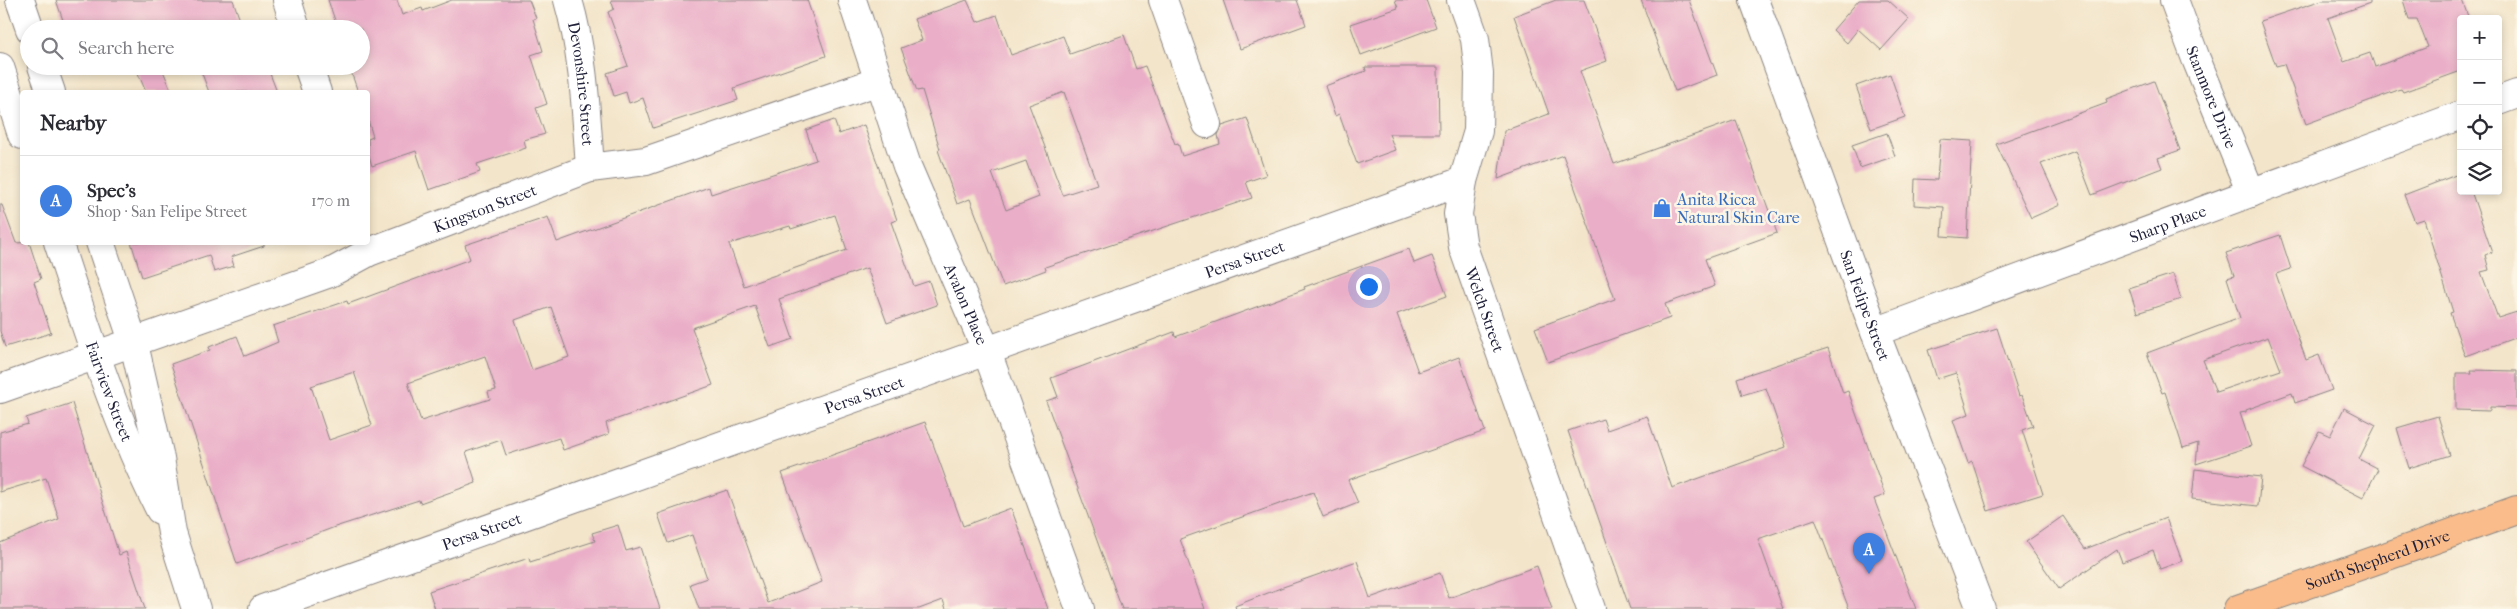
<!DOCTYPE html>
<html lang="en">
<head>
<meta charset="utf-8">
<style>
	body { margin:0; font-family:"IM FELL French Canon",serif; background:#f2f2f3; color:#2b2b33 }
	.controls { position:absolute; right:15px; top:15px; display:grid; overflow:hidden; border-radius:5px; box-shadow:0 2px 8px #0003 }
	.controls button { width:45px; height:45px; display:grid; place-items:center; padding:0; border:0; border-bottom:1px solid #e1e1e2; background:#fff; color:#2b2b33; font:25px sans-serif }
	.you { position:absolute; left:1368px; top:286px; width:18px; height:18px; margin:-12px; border:4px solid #fff; border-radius:50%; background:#1a73e8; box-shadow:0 0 0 8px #1a73e833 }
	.badge { display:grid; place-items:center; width:32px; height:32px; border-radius:50%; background:#b45309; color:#fff; font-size:16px; font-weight:700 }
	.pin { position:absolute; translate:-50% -41px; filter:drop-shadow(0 1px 2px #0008) }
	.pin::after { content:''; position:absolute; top:26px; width:18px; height:15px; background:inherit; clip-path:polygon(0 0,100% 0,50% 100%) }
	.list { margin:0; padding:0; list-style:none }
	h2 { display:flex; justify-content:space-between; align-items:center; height:65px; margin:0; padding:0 20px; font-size:21px }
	h2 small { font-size:16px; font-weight:400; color:#7c7c81 }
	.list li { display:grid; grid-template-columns:32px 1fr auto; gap:15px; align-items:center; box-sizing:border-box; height:90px; padding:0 20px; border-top:1px solid #e1e1e2 }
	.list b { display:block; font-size:19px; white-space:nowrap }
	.list p { margin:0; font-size:16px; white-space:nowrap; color:#7c7c81 }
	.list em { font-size:16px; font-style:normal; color:#7c7c81 }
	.icon { flex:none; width:28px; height:28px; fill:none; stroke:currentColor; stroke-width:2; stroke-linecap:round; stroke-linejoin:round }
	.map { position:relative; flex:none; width:2517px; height:609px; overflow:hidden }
	.search { position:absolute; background:#fff; box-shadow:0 2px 8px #0003; left:20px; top:20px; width:350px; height:55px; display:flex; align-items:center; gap:12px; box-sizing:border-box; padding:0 18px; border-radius:28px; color:#7c7c81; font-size:19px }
	.panel { position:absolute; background:#fff; box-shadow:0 2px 8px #0003; left:20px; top:90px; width:350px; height:155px; border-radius:5px }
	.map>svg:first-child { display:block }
	.building { fill:#eaaec8; fill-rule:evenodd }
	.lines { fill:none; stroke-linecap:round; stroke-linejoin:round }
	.minor-casing { stroke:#8a8482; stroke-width:30 }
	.major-casing { stroke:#8a8482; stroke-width:30 }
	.minor { stroke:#fff; stroke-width:28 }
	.major { stroke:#f9bc8a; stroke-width:28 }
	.labels { text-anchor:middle; stroke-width:5; stroke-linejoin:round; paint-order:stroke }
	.street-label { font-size:16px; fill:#22223b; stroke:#fcf5e5 }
	.shop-label { font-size:16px; fill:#366cbe; stroke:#fcf5e5; text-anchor:start }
</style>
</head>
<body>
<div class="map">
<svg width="2517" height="609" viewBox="0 0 2517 609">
	<rect width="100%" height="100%" fill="#fcf5e5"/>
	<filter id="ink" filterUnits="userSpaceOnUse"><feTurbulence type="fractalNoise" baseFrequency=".02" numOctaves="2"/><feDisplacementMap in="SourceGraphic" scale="10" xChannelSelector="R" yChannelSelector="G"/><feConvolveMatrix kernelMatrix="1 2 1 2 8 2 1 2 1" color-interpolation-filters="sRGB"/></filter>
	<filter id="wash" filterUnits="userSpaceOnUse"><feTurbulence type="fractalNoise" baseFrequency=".0096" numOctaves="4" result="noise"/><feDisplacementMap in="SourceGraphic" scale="20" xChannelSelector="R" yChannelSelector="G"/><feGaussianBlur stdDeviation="1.12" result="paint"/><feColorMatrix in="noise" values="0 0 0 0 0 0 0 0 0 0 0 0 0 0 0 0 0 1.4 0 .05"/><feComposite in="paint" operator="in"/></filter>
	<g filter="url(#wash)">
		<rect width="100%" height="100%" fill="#f3e5ca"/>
		<g id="blocks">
			<path class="building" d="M56 0H233L243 29H66Z
				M328 0H397L402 15 422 8 423 11 452 0H529L536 18 533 19 543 51 531 55 547 104 536 108 545 134 524 140 526 148 477 164 480 172 429 190 416 151 372 166 368 152V139L373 137 368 120V92H358L349 66H361V29H338Z
				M611 0H807L826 56 734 88 738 100 653 128 643 98 629 103 626 92 614 96 607 73 628 66 608 12 614 9Z
				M967 0 977 22 997 15 1011 55 1063 36 1070 54 1124 35 1136 69 1145 66 1175 144 1178 143 1182 156 1220 144 1218 135 1222 126 1247 118 1266 175 1246 182 1252 198 1045 267 1046 270 1003 286 970 199 957 204 938 150 940 149 922 90 917 91 901 48 922 40 914 19ZM1064 92 1097 184 1063 195 1029 105ZM1026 161 1039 197 1006 210 992 173Z
				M1223 0H1297L1306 25 1240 49Z
				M1395 0H1426L1436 27 1361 55 1350 24 1398 8Z
				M1556 0H1584L1607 61 1580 71 1614 164 1736 120 1777 233 1705 259 1715 286 1665 304 1670 318 1548 362 1535 328 1615 299 1563 155 1498 179 1504 131 1549 114 1514 16Z
				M1641 0H1689L1717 75 1675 91Z
				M1859 0H1888L1909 19 1881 50 1858 29 1847 43 1833 30Z
				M2322 0H2370V3L2328 18 2344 62 2370 53 2375 67 2428 47 2417 19H2409L2403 0H2462L2469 19H2461V71L2403 92 2401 89 2306 124 2284 64 2276 66 2260 21Z
				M135 66H161L172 92H146Z
				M199 66H267L277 92H209Z
				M1365 67H1438L1439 134H1389L1395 150 1357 164 1339 114 1335 116 1325 86 1366 71Z
				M1890 74 1905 117 1871 129 1856 86Z
				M2154 81 2180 150 2158 158 2162 168 2092 195 2075 151 2041 164 2060 205 2031 218 1996 144 2107 103 2106 99Z
				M834 120 839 134 864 125 897 220 891 222 914 286 929 281 937 305 887 323 867 268 779 299 793 339 770 347 755 306 692 328 713 385 606 423 609 434 563 450 559 438 506 455 501 440 466 452 476 483 420 503 419 500 335 527 237 564 171 364 210 350 209 347 237 336 245 356 278 342 273 326 347 301 348 304 470 259 465 245 548 217 557 242 709 187 711 194 816 160 806 130ZM835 215 847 250 744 286 729 244 790 226 791 229ZM551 307 569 357 532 370 515 320ZM485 356 496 390 488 392 490 399 421 421 408 383ZM354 372 372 425 329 440 311 386Z
				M1887 133 1895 156 1860 168 1852 145Z
				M1940 139 1972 141 1967 238 1942 236 1944 207 1914 205 1915 179 1937 180Z
				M2461 173V191H2471L2492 252 2485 255 2489 270 2481 272 2498 318 2517 312V337L2465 356 2450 313 2453 312 2424 219 2415 222 2404 195Z
				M0 205H2L16 243 29 242 41 279 34 282 51 333 5 347 0 331Z
				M2280 235 2291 269 2276 274 2306 360 2319 355 2332 390 2295 403 2292 393 2246 410V412L2240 413 2251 446 2196 464 2198 443 2183 448 2165 392 2162 393 2147 353 2240 318 2227 278 2234 276 2226 253ZM2268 337 2281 370 2216 392 2203 360Z
				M131 242H264V246L231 257 234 266 214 272 209 255 142 277Z
				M1409 249 1414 263 1432 256 1447 296 1397 314 1418 372 1459 357 1485 431 1348 480 1358 503 1323 517 1313 492 1180 539 1205 609H1122L1046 401 1058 397 1051 378 1174 332 1175 337 1305 289 1304 287Z
				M2173 274 2181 299 2137 313 2129 288Z
				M1997 328 2019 396 2022 395 2033 426 2022 430 2043 494 1988 511 1972 461 1968 463 1953 420 1969 414 1956 373 1937 379 1928 350Z
				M1828 348 1843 393 1848 391 1885 495 1874 499 1916 609H1849L1815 519 1758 539 1783 609H1630L1568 431 1603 419 1607 430 1647 416 1672 488 1786 447 1766 388 1742 395 1737 378Z
				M2471 370 2517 371V408L2490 407V411L2456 410V373H2472Z
				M72 403 119 555 126 552 145 609H0V543L59 519 46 478 0 492V432L28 424 26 418Z
				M2344 408 2376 425 2359 459 2378 469 2363 498 2301 466 2319 431 2330 436Z
				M2438 416 2450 455 2409 468 2397 428Z
				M925 422 963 526 1011 508 1048 609H946L943 600 919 609H699L690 584 707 578 692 535 668 543 658 514 727 490 768 603 822 582 782 473Z
				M2195 469 2261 477 2258 506 2192 499Z
				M2063 516 2085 549 2166 518 2182 561 2160 569 2153 550 2122 562 2117 549 2059 589 2026 542Z
				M618 525 626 551 640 547 660 609H435L429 591 529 558 530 562 595 541 592 533Z
				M1357 561 1370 598 1440 573 1449 598 1537 566 1552 609H1236L1235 606 1283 587Z"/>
		</g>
	</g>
	<g filter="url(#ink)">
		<use href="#blocks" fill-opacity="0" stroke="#8a8482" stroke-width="1"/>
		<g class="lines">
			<g class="minor-casing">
				<g id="minor">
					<path d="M20 0 30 29"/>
					<path d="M287 0 296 29"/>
					<path id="s1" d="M568 0C584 55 586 112 590 168"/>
					<path id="s2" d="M852 0 907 166 987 352 1080 609"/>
					<path d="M1163 0 1207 124"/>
					<path id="s3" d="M1461 0 1475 39 1479 73 1478 131 1463 181 1458 214 1463 247 1591 609"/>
					<path id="s4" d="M1754 0 1875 332 1981 609"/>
					<path id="s5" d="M2174 0 2196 59 2251 193"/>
					<path d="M42 66 51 92"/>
					<path d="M308 66 317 92"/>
					<path d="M0 67 22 135"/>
					<path d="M2498 101 2517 94"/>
					<path id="s6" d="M58 242C88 333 117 425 160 510"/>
					<path d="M100 242 134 344 160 458 172 533 196 609"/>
					<path id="s7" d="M1875 332 2461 115"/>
					<path id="s8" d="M0 389 330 273 369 252 590 168 646 161 879 81"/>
					<path id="s9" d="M263 609 1463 181"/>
				</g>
			</g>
			<g class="major-casing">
				<g id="major">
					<path id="s10" d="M2238 609 2517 510"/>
				</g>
			</g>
			<use href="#minor" class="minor"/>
			<use href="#major" class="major"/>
		</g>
	</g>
	<defs>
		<g id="shop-bare" transform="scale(1.5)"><path d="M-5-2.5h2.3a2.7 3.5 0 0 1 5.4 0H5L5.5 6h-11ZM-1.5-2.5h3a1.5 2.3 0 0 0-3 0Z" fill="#3f7fe0" stroke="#fcf5e5" stroke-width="2.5" paint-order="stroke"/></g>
	</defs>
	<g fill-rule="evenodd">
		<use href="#shop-bare" x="1662" y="208"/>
	</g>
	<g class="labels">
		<g class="street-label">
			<text dy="6" stroke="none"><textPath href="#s1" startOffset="85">Devonshire Street</textPath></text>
			<text dy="6" stroke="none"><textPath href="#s5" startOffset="104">Stanmore Drive</textPath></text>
			<text dy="6" stroke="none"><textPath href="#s8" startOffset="518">Kingston Street</textPath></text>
			<text dy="6" stroke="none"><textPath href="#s7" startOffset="312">Sharp Place</textPath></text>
			<text dy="6" stroke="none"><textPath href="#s9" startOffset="1042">Persa Street</textPath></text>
			<text dy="6" stroke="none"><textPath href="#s2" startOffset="325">Avalon Place</textPath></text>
			<text dy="6" stroke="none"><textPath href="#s4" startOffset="325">San Felipe Street</textPath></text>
			<text dy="6" stroke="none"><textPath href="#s3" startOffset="319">Welch Street</textPath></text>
			<text dy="6" stroke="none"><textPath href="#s6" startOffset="158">Fairview Street</textPath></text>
			<text dy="6" stroke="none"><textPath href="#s9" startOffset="638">Persa Street</textPath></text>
			<text dy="6" stroke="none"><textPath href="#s9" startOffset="232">Persa Street</textPath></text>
			<text dy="6" stroke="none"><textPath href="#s10" startOffset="148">South Shepherd Drive</textPath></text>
		</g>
		<g class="shop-label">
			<text x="1677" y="205">Anita Ricca<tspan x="1677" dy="18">Natural Skin Care</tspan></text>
		</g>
	</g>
</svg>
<div class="controls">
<button>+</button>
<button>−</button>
<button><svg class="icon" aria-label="locate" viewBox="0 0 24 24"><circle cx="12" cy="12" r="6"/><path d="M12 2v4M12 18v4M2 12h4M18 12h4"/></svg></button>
<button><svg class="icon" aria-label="layers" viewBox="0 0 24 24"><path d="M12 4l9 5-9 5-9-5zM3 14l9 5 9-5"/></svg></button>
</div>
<div class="you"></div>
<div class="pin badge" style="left:1869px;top:574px;background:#3f7fe0">A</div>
<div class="search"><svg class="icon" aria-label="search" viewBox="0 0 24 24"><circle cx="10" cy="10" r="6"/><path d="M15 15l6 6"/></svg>Search here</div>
<section class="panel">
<h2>Nearby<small></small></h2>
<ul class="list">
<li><span class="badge" style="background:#3f7fe0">A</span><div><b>Spec's</b><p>Shop · San Felipe Street</p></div><em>170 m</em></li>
</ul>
</section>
</div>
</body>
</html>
